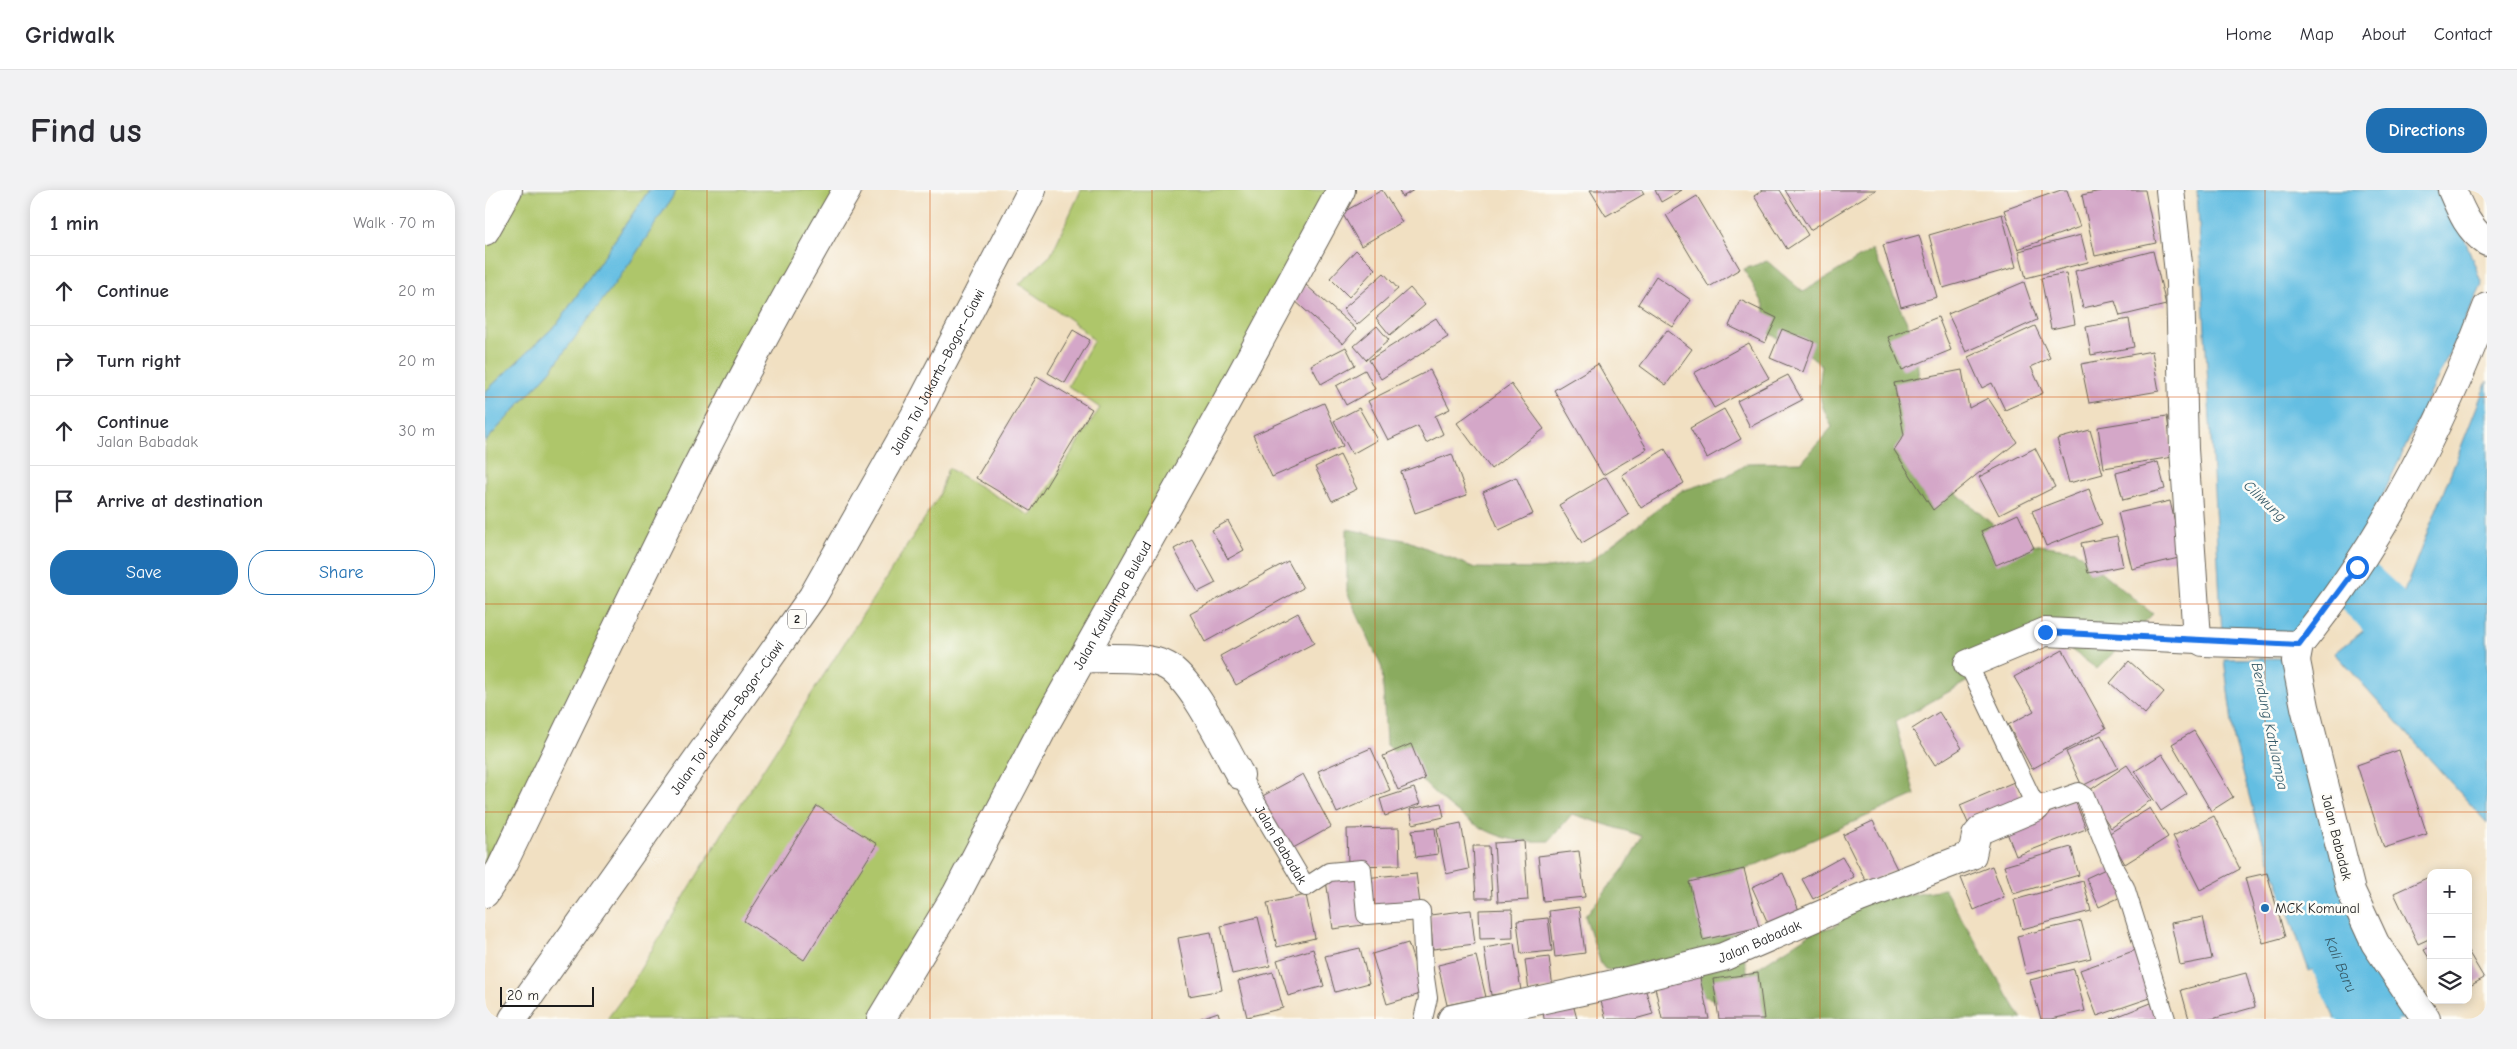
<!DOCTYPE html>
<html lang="en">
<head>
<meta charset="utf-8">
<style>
	body { margin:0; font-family:"Comic Neue",sans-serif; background:#f2f2f3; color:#2b2b33 }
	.controls { position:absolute; right:15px; bottom:15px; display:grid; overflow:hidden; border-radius:10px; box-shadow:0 2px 12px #0003 }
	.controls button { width:45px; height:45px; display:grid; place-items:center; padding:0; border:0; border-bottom:1px solid #e1e1e2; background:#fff; color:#2b2b33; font:25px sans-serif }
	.scale { position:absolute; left:15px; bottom:12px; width:94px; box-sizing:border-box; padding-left:5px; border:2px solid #1c1c1c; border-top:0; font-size:14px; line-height:18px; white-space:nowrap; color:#1c1c1c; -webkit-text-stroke:4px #fdfcf7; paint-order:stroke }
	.stop { position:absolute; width:15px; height:15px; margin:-11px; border:4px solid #1a73e8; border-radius:50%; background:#fff }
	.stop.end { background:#1a73e8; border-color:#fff; box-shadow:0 1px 5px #0008 }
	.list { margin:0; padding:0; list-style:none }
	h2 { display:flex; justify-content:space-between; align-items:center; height:65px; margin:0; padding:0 20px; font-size:21px }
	h2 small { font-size:16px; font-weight:400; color:#7c7c81 }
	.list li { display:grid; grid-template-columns:32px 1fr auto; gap:15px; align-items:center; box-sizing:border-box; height:70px; padding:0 20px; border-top:1px solid #e1e1e2 }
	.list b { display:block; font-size:19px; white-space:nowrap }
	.list p { margin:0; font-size:16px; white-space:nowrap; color:#7c7c81 }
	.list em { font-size:16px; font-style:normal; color:#7c7c81 }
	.actions { display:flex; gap:10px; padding:15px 20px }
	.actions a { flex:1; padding:11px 0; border:1px solid #1f6fb2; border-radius:20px; text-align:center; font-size:18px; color:#1f6fb2 }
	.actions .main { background:#1f6fb2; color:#fff }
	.icon { flex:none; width:28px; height:28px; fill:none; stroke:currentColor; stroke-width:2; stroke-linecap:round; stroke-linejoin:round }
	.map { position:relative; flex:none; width:2002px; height:829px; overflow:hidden; border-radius:20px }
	header { display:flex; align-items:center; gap:30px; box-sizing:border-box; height:70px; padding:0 25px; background:#fff; border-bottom:1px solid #e1e1e2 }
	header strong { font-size:24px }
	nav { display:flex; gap:28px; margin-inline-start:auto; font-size:18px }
	.intro { display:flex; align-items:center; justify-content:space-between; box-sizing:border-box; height:120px; padding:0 30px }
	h1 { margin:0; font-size:35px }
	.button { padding:12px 22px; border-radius:20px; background:#1f6fb2; color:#fff; font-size:18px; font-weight:700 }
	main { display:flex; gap:30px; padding:0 30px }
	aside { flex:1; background:#fff; border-radius:20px; box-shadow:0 2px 12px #0003 }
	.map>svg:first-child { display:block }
	.green { fill:#aec66b; stroke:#657144 }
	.forest { fill:#8aab5f; stroke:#53643e }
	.water { fill:#64bee2; stroke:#406d7f }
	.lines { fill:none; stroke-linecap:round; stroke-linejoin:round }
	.river { stroke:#64bee2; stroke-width:56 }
	.building { fill:#d4a7c8 }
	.lane-casing { stroke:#676156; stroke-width:20 }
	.street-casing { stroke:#676156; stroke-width:30 }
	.highway-casing { stroke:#676156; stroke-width:30 }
	.lane { stroke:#fff; stroke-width:18 }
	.street { stroke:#fff; stroke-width:28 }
	.highway { stroke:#fff; stroke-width:28 }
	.route { stroke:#1a73e8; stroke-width:6 }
	.grid { fill:none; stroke:#d4530e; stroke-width:1; stroke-opacity:0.55 }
	.poi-dot { fill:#1f6fb2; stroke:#fdfcf7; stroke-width:2 }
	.labels { text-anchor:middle; stroke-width:5; stroke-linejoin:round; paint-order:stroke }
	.shield { fill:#fdfcf7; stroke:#605f5e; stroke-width:1 }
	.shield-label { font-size:12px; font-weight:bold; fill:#1c1c1c }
	.street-label { font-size:14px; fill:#1c1c1c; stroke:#fdfcf7 }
	.poi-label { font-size:14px; fill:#1c1c1c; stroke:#fdfcf7; text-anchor:start }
	.water-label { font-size:15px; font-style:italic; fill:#395d6b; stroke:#fdfcf7 }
</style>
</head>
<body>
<header>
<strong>Gridwalk</strong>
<nav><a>Home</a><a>Map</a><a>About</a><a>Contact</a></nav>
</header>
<div class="intro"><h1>Find us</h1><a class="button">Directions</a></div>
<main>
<aside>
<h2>1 min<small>Walk · 70 m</small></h2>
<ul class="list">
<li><svg class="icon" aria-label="ahead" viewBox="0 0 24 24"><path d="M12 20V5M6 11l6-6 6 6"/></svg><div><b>Continue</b></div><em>20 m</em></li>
<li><svg class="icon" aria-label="right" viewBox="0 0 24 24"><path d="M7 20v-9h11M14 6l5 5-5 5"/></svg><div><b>Turn right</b></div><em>20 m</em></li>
<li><svg class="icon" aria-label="ahead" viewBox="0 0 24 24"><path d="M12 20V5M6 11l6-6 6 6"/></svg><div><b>Continue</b><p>Jalan Babadak</p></div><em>30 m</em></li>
<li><svg class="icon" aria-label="arrive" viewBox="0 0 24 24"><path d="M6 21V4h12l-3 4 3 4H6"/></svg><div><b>Arrive at destination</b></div></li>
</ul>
<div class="actions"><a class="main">Save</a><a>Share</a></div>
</aside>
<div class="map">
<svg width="2002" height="829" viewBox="0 0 2002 829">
	<rect width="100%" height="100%" fill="#fdfcf7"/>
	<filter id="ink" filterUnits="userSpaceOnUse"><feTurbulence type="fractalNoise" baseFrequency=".02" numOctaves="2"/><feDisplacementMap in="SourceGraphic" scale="10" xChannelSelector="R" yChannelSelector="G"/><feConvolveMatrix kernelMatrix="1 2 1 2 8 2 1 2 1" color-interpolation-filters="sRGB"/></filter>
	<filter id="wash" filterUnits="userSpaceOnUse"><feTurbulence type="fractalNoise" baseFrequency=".0096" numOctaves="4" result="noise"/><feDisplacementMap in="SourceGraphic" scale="20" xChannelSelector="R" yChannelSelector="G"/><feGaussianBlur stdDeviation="1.12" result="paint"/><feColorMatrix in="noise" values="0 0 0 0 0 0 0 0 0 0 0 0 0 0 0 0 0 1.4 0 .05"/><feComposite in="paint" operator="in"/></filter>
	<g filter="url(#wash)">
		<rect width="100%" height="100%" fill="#f1e0c2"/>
		<path class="green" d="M23 0H164L73 133 0 202V41Z
			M192 0H362L0 703V252L66 180 147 69Z
			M596 0H856L396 829H122L139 806 248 626 454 306 463 278 546 326 615 218 583 196 609 150 587 131 534 94 566 65Z"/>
		<path class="forest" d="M1387 60 1431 151 1440 276 1527 351 1589 360 1668 424 1612 479 1572 449 1522 469 1410 532 1430 605 1241 688 1263 784 1328 742 1351 736 1370 713 1459 699 1537 829H1240L1238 815 1202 796 1120 779 1116 774 1100 726 1140 677 1157 646 1087 624 1064 651C1052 651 1037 652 1025 649 975 637 936 589 901 554L897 478 862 402V339L924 351 990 378 1056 379 1104 372 1196 301 1240 287 1263 273 1317 272 1347 237C1334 210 1332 205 1337 176L1326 166 1283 143 1279 115 1259 79 1282 71 1318 102Z"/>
		<path class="water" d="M164 0H192L145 73 66 180 0 252V202L73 133Z
			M1712 0H1961L1997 94 1865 375 1820 446 1737 443Z
			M2002 191V633L1850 463 1915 412Z
			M1803 468 1869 738 1877 759 1824 781 1770 628 1749 549 1739 469Z
			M1882 770 1923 829H1850L1831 788Z"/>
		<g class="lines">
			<g class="river">
				<path d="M1817 346 1893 415 2002 543"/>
				<path id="s1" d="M1823 697 1865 797 1885 829"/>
			</g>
		</g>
		<g id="blocks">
			<path class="building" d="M897 0 917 32 876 56 857 23Z
				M914 0H929L917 7Z
				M1105 0H1157L1159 4 1121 26Z
				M1170 0H1197L1176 12Z
				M1278 0H1295L1323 45 1302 59 1269 6Z
				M1300 0H1391L1325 40Z
				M1576 0H1582L1595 37 1533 59 1519 20Z
				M1620 0H1660L1671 53 1610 66 1597 5Z
				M1212 6 1255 79 1224 97 1181 25Z
				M1517 24 1531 77 1458 98 1444 45Z
				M1434 45 1452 107 1416 117 1398 55Z
				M1596 45 1603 72 1541 88 1534 61Z
				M871 60 890 79 864 107 845 88Z
				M1668 61 1681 115 1635 126 1630 111 1598 118 1590 81Z
				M899 83 913 99 872 135 858 119Z
				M1581 83 1590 134 1566 139 1556 88Z
				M1171 86 1206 110 1188 137 1153 114Z
				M1539 92 1552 130 1481 162 1463 124Z
				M821 95 871 139 858 154 809 110Z
				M925 98 940 115 905 145 891 128Z
				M1255 110 1292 128 1280 153 1244 136Z
				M1453 127 1466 160 1417 180 1403 147Z
				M951 128 963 147 896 189 884 170Z
				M1644 129 1649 157 1606 165 1601 137Z
				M892 136 904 150 881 170 869 156Z
				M1550 136 1565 168 1546 177 1558 203 1520 220 1507 193 1497 198 1483 167Z
				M1297 139 1329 152 1318 182 1285 168Z
				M588 140 605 150 580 193 563 183Z
				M1182 140 1207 159 1181 195 1155 176Z
				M1264 153 1284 188 1229 218 1209 183Z
				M861 157 870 175 836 194 826 175Z
				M1667 161 1674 201 1604 213 1596 174Z
				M1113 174 1162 259 1118 285 1069 200Z
				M880 180 890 199 861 215 851 196Z
				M945 180 965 219 950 226 958 244 941 253 933 236 903 250 883 211Z
				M1477 180 1484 218 1503 208 1532 252 1448 320 1409 260 1419 245 1409 193Z
				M1303 185 1317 210 1265 237 1252 211Z
				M552 186 607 219 546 321 491 288Z
				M1026 194 1059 239 1006 279 972 233Z
				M839 213 858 256 787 287 768 245Z
				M874 218 892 250 867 264 849 231Z
				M1239 219 1256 249 1222 268 1205 238Z
				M1682 226 1688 267 1619 278 1613 237Z
				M1605 240 1618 284 1584 293 1572 249Z
				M1550 258 1570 297 1514 325 1494 287Z
				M1180 259 1199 293 1156 318 1137 285Z
				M967 264 982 305 930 323 916 282Z
				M855 265 872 299 847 311 830 277Z
				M1673 272 1680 299 1638 310 1631 283Z
				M1031 287 1048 324 1014 340 998 302Z
				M1121 287 1144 325 1097 353 1074 315Z
				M1604 299 1617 334 1561 356 1547 321Z
				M1685 311 1698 367 1647 379 1633 323Z
				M1533 324 1549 358 1511 375 1496 341Z
				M743 331 759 360 743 369 727 340Z
				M1632 346 1638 376 1603 383 1596 353Z
				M707 349 731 393 713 402 689 359Z
				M803 371 818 398 720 452 705 424Z
				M813 423 829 453 751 495 735 466Z
				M1578 460 1621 538 1547 579 1523 535 1549 521 1529 487Z
				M1644 471 1679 502 1660 524 1625 493Z
				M1454 522 1477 558 1450 575 1427 539Z
				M1709 541 1748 607 1726 621 1687 554Z
				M1616 545 1633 578 1597 596 1581 562Z
				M926 554 940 589 913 600 898 566Z
				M886 558 905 600 852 623 833 581Z
				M1914 560 1942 644 1899 658 1872 575Z
				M1677 564 1702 604 1676 621 1650 581Z
				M1642 575 1666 610 1626 638 1602 602Z
				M818 584 846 637 801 662 772 609Z
				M1529 592 1541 618 1487 642 1475 615Z
				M929 598 935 614 900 626 895 609Z
				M1589 608 1601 639 1531 666 1519 635Z
				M956 613 959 627 928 634 925 619Z
				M332 616 392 654 319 770 259 731Z
				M1665 618 1683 647 1640 674 1623 644Z
				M1729 626 1755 679 1715 700 1688 646Z
				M1388 631 1412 679 1382 693 1358 645Z
				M976 633 984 679 961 684 952 638Z
				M914 638 915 675 863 676 862 639Z
				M950 638 953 664 931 667 927 640Z
				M1039 651 1043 710 1013 712 1009 653Z
				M988 656H1004L1007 708H991Z
				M1586 657 1594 685 1528 704 1519 676Z
				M1094 661 1100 707 1058 711 1053 666Z
				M1357 667 1369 687 1328 709 1317 689Z
				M1507 676 1519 707 1489 720 1476 688Z
				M1627 676 1640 705 1614 717 1601 688Z
				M1259 679 1274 737 1218 750 1204 692Z
				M931 683 935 714 882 719 879 688Z
				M1298 683 1316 725 1285 738 1267 697Z
				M1782 683 1800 747 1778 753 1760 688Z
				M1946 686V748L1933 754 1909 703Z
				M872 687 878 735 848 739 841 690Z
				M1598 691 1606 721 1537 739 1529 710Z
				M821 705 830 748 792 757 782 713Z
				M1094 717 1100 763 1070 767 1064 721Z
				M1027 719 1028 748 995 749 994 720Z
				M986 720 990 754 948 759 945 725Z
				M773 727 785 776 747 784 736 736Z
				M1718 727 1727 769 1695 775 1686 733Z
				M1063 728 1067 761 1036 764 1032 731Z
				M1596 731 1606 768 1541 784 1532 746Z
				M726 742 737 800 704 806 693 748Z
				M923 753 939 803 902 814 887 764Z
				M1029 753 1036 801 1006 805 999 758Z
				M1946 756V771L1939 760Z
				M875 758 884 793 850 802 840 766Z
				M828 759 839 796 803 806 792 770Z
				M1651 760 1668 807 1612 826 1595 780Z
				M1983 761 1999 788 1983 797Z
				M991 766 1001 807 962 815 953 775Z
				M1064 767 1068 798 1044 801 1040 770Z
				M1589 779 1600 821 1567 829H1556L1545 790Z
				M788 782 798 818 762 827 753 791Z
				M1214 783 1224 829H1177L1169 793Z
				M1273 783 1279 829H1234L1228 789Z
				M1761 783 1770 817 1727 829H1704L1696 800Z
				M1159 795 1168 824 1150 829H1121L1115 808Z
				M1666 813 1672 829H1626Z
				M1088 814 1092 829H1059L1058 821Z
				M733 822 735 829H713Z"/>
		</g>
	</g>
	<g filter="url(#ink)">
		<use href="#blocks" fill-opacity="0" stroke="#676156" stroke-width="1"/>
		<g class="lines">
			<g class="lane-casing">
				<g id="lane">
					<path d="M1483 474 1551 617 1594 602 1600 606 1630 680 1640 697 1681 829"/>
					<path id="s2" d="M755 585 821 697 844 682 877 679 881 725 936 721 939 781 943 808 938 829"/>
				</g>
			</g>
			<g class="street-casing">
				<g id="street">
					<path d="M1685 0 1695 92 1699 259 1712 448 1718 452 1814 455"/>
					<path d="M1967 0C1976 21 1983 39 2002 52"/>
					<path d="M0 41 23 0"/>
					<path d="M598 468C620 469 663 465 682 476 709 491 739 558 755 585"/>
					<path d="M1483 474 1560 442 1713 449"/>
					<path id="s3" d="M396 829 472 703 556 542 738 218 856 0"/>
					<path id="s4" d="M967 829 1134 793 1238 767 1375 708 1487 665 1491 646 1496 640 1551 617"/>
					<path d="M1941 829 1890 753 1866 701 1820 517 1811 471 1814 455C1896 355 1956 237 2002 117"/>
				</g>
			</g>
			<g class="highway-casing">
				<g id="highway">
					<path d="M0 703 15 680C126 451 233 219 362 0"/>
					<path id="s5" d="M28 829 328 406 432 222 547 0"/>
				</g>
			</g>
			<use href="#lane" class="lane"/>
			<use href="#street" class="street"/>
			<use href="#highway" class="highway"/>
		</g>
	</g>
	<g class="lines" filter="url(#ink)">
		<path class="route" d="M1560 442 1814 455 1872 377"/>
	</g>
	<path class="grid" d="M222 0V829M445 0V829M667 0V829M890 0V829M1112 0V829M1335 0V829M1557 0V829M1780 0V829M0 207H2002M0 414H2002M0 622H2002"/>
	<circle class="poi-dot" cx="1780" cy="718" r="5"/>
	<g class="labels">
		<rect class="shield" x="303" y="419.5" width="18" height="19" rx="4"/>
		<g class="shield-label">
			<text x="312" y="433">2</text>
		</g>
		<g class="street-label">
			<text dy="5" stroke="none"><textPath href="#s5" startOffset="775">Jalan Tol Jakarta–Bogor–Ciawi</textPath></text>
			<text dy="5" stroke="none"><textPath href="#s3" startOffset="474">Jalan Katulampa Buleud</textPath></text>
			<text dy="5" stroke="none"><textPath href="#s5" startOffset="370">Jalan Tol Jakarta–Bogor–Ciawi</textPath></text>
			<text transform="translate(1852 647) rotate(76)" y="5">Jalan Babadak</text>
			<text dy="5" stroke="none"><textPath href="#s2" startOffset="81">Jalan Babadak</textPath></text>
			<text dy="5" stroke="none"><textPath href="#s4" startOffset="318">Jalan Babadak</textPath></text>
		</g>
		<g class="poi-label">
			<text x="1790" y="723">MCK Komunal</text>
		</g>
		<g class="water-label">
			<text transform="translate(1780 311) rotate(44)" y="5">Ciliwung</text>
			<text transform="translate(1785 536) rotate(78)" y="5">Bendung Katulampa</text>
			<text dy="5" stroke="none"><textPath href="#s1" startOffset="84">Kali Baru</textPath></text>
		</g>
	</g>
</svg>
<div class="controls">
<button>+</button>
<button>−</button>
<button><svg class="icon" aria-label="layers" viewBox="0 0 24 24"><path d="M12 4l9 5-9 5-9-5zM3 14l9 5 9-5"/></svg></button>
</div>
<div class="scale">20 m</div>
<div class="stop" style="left:1872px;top:377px"></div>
<div class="stop end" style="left:1560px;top:442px"></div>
</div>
</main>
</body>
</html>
